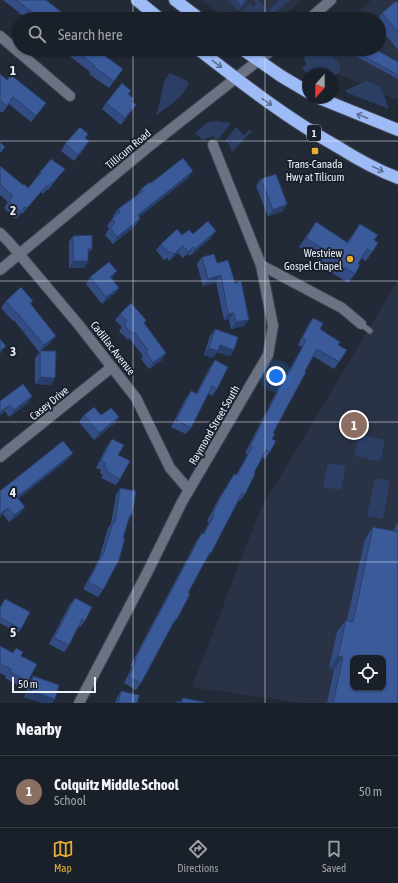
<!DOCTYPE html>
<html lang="en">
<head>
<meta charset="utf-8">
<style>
	body { margin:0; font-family:"Asap Condensed",sans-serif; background:#232831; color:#f1f3f6 }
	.controls { position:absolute; right:12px; bottom:12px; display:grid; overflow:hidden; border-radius:8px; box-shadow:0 1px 3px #0004 }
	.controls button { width:36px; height:36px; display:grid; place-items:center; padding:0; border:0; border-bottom:1px solid #383e46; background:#1a2029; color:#f1f3f6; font:20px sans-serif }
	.compass { position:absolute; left:302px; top:68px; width:36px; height:36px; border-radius:50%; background:#1a2029; box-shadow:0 1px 3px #0004; rotate:201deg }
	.scale { position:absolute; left:12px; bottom:10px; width:84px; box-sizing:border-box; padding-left:4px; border:2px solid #ecf1fa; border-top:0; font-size:11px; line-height:14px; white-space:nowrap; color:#ecf1fa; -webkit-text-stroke:3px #1a202d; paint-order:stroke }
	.you { position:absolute; left:276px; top:376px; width:14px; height:14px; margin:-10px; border:3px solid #fff; border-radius:50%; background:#1a73e8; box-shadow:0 0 0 6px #1a73e833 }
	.badge { display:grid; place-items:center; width:26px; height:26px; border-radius:50%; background:#e3ae35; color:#fff; font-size:13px; font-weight:700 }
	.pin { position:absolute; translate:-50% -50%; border:2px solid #fff; box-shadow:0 1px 4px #0006 }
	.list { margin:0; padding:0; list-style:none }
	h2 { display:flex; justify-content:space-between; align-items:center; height:52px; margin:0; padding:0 16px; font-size:17px }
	h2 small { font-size:13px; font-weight:400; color:#9fa3a8 }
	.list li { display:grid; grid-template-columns:26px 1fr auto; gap:12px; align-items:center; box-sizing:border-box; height:72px; padding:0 16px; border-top:1px solid #383e46 }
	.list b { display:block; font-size:15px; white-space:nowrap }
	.list p { margin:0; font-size:13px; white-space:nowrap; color:#9fa3a8 }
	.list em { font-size:13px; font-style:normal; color:#9fa3a8 }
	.icon { flex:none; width:22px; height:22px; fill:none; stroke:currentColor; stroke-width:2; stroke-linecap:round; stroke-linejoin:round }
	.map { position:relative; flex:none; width:398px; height:703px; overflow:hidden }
	.search { position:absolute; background:#1a2029; box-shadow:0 1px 3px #0004; left:12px; right:12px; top:12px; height:44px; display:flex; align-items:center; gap:10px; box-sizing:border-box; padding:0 14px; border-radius:22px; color:#9fa3a8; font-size:15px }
	.sheet { height:124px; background:#1a2029 }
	nav { display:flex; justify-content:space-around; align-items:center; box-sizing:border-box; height:56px; border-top:1px solid #383e46; background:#1a2029; font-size:11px; color:#9fa3a8 }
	nav a { display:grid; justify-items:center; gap:2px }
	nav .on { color:#e3ae35 }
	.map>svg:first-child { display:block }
	.built { fill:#2a3346; fill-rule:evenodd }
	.green { fill:#2c3e63 }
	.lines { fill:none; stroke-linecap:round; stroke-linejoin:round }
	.lane-casing { stroke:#424853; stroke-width:7 }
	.street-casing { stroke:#424853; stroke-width:12 }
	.secondary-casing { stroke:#424853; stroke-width:12 }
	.highway-casing { stroke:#424853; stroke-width:14 }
	.lane { stroke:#6b7383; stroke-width:5 }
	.street { stroke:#6b7383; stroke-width:10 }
	.secondary { stroke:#6b7383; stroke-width:10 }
	.highway { stroke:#9dbbf6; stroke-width:12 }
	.wall { fill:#334d84 }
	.shaded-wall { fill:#293f6b }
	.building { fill:#3b5a99; stroke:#293f6b; fill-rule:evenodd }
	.oneway { stroke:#5c6e92 }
	.grid { fill:none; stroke:#ecf1fa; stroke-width:1; stroke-opacity:0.55 }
	.poi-dot { fill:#e3ae35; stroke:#1a202d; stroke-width:1.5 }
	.labels { text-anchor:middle; stroke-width:4; stroke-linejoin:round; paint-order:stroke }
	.shield { fill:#1a202d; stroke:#adb2bc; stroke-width:1 }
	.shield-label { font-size:10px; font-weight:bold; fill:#ecf1fa }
	.street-label { font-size:11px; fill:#ecf1fa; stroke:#1a202d }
	.poi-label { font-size:11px; fill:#ecf1fa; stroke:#1a202d }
	.grid-label { font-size:13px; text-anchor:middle; font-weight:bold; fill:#ecf1fa; stroke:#1a202d; stroke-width:4; stroke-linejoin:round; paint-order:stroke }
</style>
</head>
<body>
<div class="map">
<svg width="398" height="703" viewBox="0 0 398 703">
	<rect width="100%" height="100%" fill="#232a37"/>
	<path class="built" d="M201 0H302L278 19H226Z
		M371 0H398V99L392 98 308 60 319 49H379V19H351Z
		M398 280V703H301L192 687 260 510ZM353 658H383V688H353Z"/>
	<path class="green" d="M227 0H237L241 6 246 0H248L239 11Z
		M254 0H258L268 11 279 0H291L267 18 247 19 240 13 250 3 253 7 256 4 254 1Z
		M307 49H326C331 55 342 64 340 72L332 78V74H308L302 68 307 64 304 59Z
		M170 73 189 82C185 97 168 106 157 115L156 114C163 101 159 84 170 73Z
		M367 81 381 87 389 109 345 92 346 90Z
		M216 121 231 123 218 140 215 139 213 136 203 140 195 133 208 122Z
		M236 127 244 135 250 130 252 132 247 136 232 152 228 142H224Z
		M359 434 385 440 381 459 378 461 354 456Z
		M328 463 346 466 341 490 323 487Z
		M375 478 390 481 383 519 367 516Z"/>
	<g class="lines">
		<g class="lane-casing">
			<path id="lane" d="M361 324 370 331"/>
		</g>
		<g class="street-casing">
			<path id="street" d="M0 36 70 96
				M0 233 9 242 78 324 136 398 170 468 189 490
				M261 265 342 308 361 324
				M0 457 112 367
				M79 703 147 573 182 502 268 355 273 326 261 265 213 145"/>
		</g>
		<g class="secondary-casing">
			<path id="secondary" d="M309 19 331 0
				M0 270 152 144 273 49"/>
		</g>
		<g class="highway-casing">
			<path id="highway" d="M137 0 160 19
				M175 0 200 19
				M198 49C243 84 288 119 338 147 357 159 377 170 398 178
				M242 49 281 76 308 92
				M319 98 398 130"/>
		</g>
		<use href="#lane" class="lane"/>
		<use href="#street" class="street"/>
		<use href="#secondary" class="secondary"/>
		<use href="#highway" class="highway"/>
	</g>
	<path class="wall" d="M3 0H46L70 19H25L26 18Z
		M237 0H246L241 6Z
		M398 4V50L379 27V19H378L382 13Z
		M61 49H101L99 52 123 69 109 88 89 74 90 72Z
		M352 49H375L398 62V79L350 53Z
		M0 74 41 110 31 122 9 104 2 113 0 111Z
		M131 91 128 95 132 102 136 105 121 125 102 109 106 103Z
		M88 134 85 138V148L74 161 61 151 65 144Z
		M0 166 23 185 28 188 36 179H35L40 172 65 169 60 175 48 190 47 189 43 194 41 192 22 214 21 213 16 219 4 208 8 202 0 195Z
		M188 178 139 217 140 219 136 225 113 244 105 235 109 229 107 226 112 219 114 217 113 216 118 209 137 195 141 189 151 183Z
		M261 179 283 211 268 216 256 186Z
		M316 222 347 242 360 224 374 240 372 252 366 261 361 258 358 264 355 274 348 283 329 271 331 268 299 247Z
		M193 234 211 238 190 256 188 254 183 258 178 253 169 261 167 258 164 260 156 250 161 244 182 235Z
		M73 236 88 254V261L84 268H69V242Z
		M202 257 217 263 244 326 231 329 229 320H224L216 282 203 286 197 264Z
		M90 277 112 278 119 288 114 294 102 304 86 284Z
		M6 301H33L31 304 51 342 41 351 55 378 51 385 35 384V358L40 352H39L14 320 13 321 1 308Z
		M120 314 146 320 144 323 166 353 162 360 149 369 141 359 143 356 129 338 128 340 119 331 122 327 115 320Z
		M313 318 320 329 338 345 339 362 334 369 313 356 273 433 270 452 265 459 262 457 254 473 245 494 240 501 239 500 211 553 206 560V559L188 593 177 619 172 625 141 683 136 690 124 683 132 667 130 666 197 540 202 533 203 534 209 522 207 521 220 496 225 489 230 480 234 474 236 475 248 454 245 453 282 381 287 374 302 347 298 345 308 325Z
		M215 329 234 350 230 356 217 352 213 358 204 355 210 336Z
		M215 360 217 389 212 396 208 394 191 428 186 434 171 427 186 398 191 391 196 394 210 367Z
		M32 396 28 403 9 417 5 411 0 415V401Z
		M84 415H101L119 417 114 424 94 440 79 422Z
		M112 439 118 455 120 479 116 485 101 478 103 475 100 473 101 470 96 468 107 446Z
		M73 453 68 459 18 499 20 514 9 522 3 514 0 517V491Z
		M120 488 128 522 103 590 98 597 83 589 99 559 108 528 111 524 116 495Z
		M398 522V703H327L334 670 329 668 337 632 346 620H347L365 539 373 527 394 531 395 527Z
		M75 598 85 621 80 627H78L69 645 64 652 49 644 70 604Z
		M5 599 21 629 18 633 0 623V607Z
		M0 646 12 653 16 648 21 656 28 681 23 688 5 678 6 676 0 673Z
		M33 676 55 699 52 703H43L24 697 29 683Z
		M121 691 137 703H115L117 698Z"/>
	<path class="shaded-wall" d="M136 105 131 112 121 125 125 118Z
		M89 141 85 148 74 161 78 155Z
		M193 171 188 178 133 222 138 215Z
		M287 204 283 211 268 216 273 210Z
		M140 219 136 225 113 244 117 237Z
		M216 231 211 238 190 256 195 249Z
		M183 246 178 253 169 261 174 254Z
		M193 247 188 254 183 258 188 252Z
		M88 249H92L87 255Z
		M73 261H88L84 268H69Z
		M117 271 112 278 105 283 110 277Z
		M221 275 216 282 203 286 208 279Z
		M119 288 114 294 102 304 106 297Z
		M234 313 229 320H224L228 314Z
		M249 320 244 326 231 329 236 322Z
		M56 336 51 342 39 352 44 345Z
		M220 345 234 350 230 356 217 352 213 358 204 355 209 348Z
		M6 346 1 353 0 354V351Z
		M166 353 162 360 149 369 153 363Z
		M40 377 55 378 51 385 35 384Z
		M32 396 28 403 9 417 14 410Z
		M10 405 5 411 0 415V412Z
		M119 417 114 424 94 440 99 433Z
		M73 453 68 459 12 504 17 497Z
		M25 507 20 514 9 522 14 515Z
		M8 508 3 514 0 517V514Z
		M130 515H132L128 522Z
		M338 656 343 657 334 670 329 668Z
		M29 690 55 699 52 703H43L24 697Z"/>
	<path class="building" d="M16 0H46L70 19H36L29 13 31 11Z
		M396 1 398 4V32L382 13Z
		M74 49H100L98 51 123 69 114 81 94 67 95 66Z
		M352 49H375L398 62V75L352 50Z
		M0 74 7 80 11 75 46 103 36 116 13 97 7 106 0 101Z
		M122 83 131 91 128 94 134 99 132 101 136 105 125 118 106 103Z
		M80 127 88 134 85 138 89 141 78 155 65 144Z
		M0 142 5 147 0 153Z
		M183 158 193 171 138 215 140 219 117 237 110 228 115 223 112 219 120 212 118 209 143 191 141 189 150 182 151 183Z
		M51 159 65 169 53 183 52 182 47 187 46 186 27 208 25 207 21 212 9 201 13 196 0 184V166L23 185 24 184 28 188 41 173 40 172Z
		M276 174 287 204 273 210 261 179Z
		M208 221 216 231 195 249 193 247 188 252 183 246 174 254 171 251 169 253 161 244 177 229 182 235 189 230 193 234Z
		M316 222 348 243 360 224 378 235 374 240 378 243 372 252 367 249 358 264 360 265 355 274 335 262 337 259 306 238Z
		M92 235V249H88V261H73V236Z
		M214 254 217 263 228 260 235 283 241 281 249 320 236 322 234 313 228 314 221 275 208 279 202 257Z
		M109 262 117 271 110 277 119 288 106 297 90 277Z
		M21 287 33 301 30 303 56 336 44 345 18 314H17L6 301Z
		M131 303 146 320 144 323 166 353 153 363 146 352 148 350 134 332 132 334 124 325 127 321 120 314Z
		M313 318 323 323 320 329 340 342 338 345 347 350 339 362 317 349 305 371 306 372 273 433 275 434 272 439 276 441 270 452 266 450 254 473 255 474 245 494 242 493 211 553 210 552 188 593 190 594 177 619 176 618 141 683 129 677 136 660 135 659 202 533 204 534 214 515 212 514 225 489H226L234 474 237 475 252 447 250 446 287 374 288 375 306 340 302 338Z
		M215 329 238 337 234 350 220 345 218 351 209 348Z
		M0 339 6 346 0 351Z
		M40 351H56L55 378 40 377Z
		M215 360 228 367 217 389 212 386 191 428 176 420 191 391 197 394Z
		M23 384 32 396 14 410 10 405 0 412V401Z
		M94 407 101 415 111 408 119 417 99 433 84 415Z
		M112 439 124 445 118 455 130 461 120 479 106 471 107 468 104 466 106 463 101 461Z
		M63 441 73 453 17 497 25 507 14 515 8 508 0 514V491Z
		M120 488 136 491 132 515H130L123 538H125L119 560 103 590 88 582 104 552 113 522 115 523Z
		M373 527 398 532V703H333L343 657 338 656 346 620 353 622ZM353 658H383V688H353Z
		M75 598 92 607 85 621 82 619 69 645 54 638Z
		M5 599 30 612 21 629 0 618V608Z
		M0 646 13 653 16 648 23 652 21 656 37 664 28 681 10 672 11 669 0 664Z
		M33 676 59 685 55 699 29 690Z
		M121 691 139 695 137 703H118Z
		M182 698 205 702 204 703H177V701L182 702Z"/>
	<defs><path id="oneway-shaft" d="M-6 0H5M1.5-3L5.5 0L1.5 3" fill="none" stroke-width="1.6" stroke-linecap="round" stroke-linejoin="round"/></defs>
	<g class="oneway">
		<use href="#oneway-shaft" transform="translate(217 64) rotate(37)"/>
		<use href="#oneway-shaft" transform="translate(267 102) rotate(35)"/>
		<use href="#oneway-shaft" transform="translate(362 116) rotate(-158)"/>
		<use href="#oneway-shaft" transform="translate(378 169) rotate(26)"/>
	</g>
	<path class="grid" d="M133 0V19M265 0V19M133 49V703M265 49V703M0 141H398M0 281H398M0 422H398M0 562H398"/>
	<g class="poi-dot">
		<rect x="311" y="147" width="8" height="8" rx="2"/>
		<circle cx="350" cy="259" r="4"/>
	</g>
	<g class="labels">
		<rect class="shield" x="307" y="125" width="14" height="16" rx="3"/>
		<g class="shield-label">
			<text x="314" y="137">1</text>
		</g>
		<g class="street-label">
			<text transform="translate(128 149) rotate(-40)" y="4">Tillicum Road</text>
			<text transform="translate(113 348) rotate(52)" y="4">Cadillac Avenue</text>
			<text transform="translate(49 403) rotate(-39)" y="4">Casey Drive</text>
			<text transform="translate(214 425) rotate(-60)" y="4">Raymond Street South</text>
		</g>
		<g class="poi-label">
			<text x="315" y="168">Trans-Canada<tspan x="315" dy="13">Hwy at Tilicum</tspan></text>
			<text x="342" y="257" text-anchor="end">Westview<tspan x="342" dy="13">Gospel Chapel</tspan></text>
		</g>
	</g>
	<g class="grid-label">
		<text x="13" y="75">1</text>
		<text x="13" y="215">2</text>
		<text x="13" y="356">3</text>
		<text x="13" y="497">4</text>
		<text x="13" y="637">5</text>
	</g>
</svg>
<div class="controls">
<button><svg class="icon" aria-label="locate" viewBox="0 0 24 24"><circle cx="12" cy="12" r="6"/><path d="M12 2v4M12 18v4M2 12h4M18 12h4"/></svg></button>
</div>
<svg class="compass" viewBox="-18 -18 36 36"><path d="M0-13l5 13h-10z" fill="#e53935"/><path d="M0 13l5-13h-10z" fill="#9fa3a8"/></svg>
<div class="scale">50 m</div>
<div class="you"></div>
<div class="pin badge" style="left:354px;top:425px;background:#8d6e63">1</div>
<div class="search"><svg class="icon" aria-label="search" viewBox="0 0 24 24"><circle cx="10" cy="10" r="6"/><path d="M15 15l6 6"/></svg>Search here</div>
</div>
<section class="sheet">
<h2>Nearby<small></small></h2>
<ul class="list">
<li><span class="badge" style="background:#8d6e63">1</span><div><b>Colquitz Middle School</b><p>School</p></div><em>50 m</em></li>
</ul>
</section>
<nav>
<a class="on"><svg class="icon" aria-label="map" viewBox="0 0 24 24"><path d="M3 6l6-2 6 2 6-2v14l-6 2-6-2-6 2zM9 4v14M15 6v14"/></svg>Map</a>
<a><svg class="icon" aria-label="directions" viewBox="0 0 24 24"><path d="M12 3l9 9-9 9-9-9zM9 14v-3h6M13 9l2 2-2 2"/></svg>Directions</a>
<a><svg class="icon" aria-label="saved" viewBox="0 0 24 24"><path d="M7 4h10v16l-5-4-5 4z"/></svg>Saved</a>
</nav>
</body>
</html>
